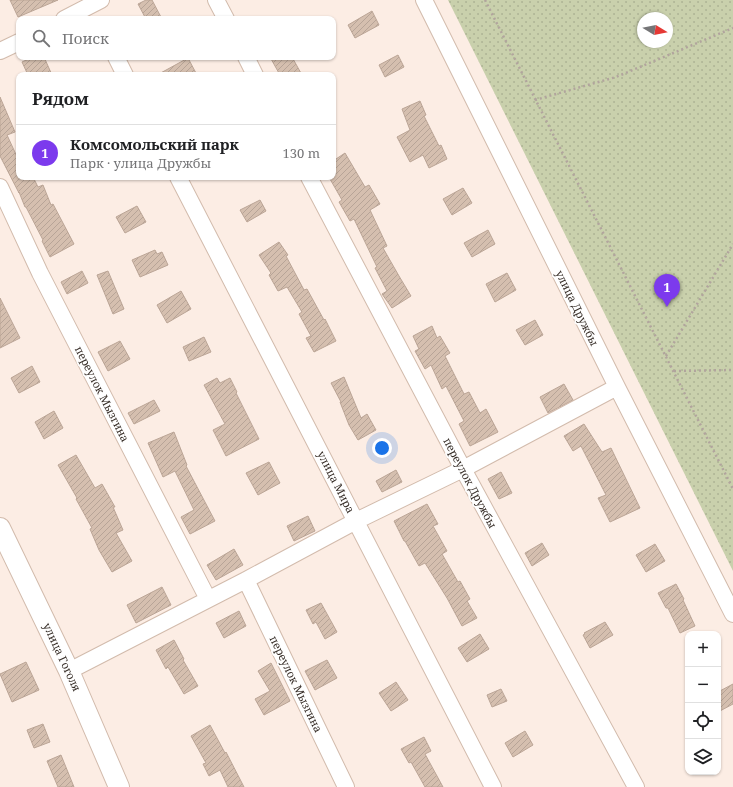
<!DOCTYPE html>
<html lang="ru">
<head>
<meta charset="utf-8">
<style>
	body { margin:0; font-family:"Noto Serif",serif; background:#f2f2f2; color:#202124 }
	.controls { position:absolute; right:12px; bottom:12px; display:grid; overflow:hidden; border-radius:8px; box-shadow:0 1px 3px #0004 }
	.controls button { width:36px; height:36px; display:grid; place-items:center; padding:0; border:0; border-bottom:1px solid #e0e0e0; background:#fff; color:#202124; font:20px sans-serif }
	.compass { position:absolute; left:637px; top:12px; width:36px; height:36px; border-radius:50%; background:#fff; box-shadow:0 1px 3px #0004; rotate:100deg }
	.you { position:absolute; left:382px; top:448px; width:14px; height:14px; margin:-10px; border:3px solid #fff; border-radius:50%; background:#1a73e8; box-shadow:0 0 0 6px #1a73e833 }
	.badge { display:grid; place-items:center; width:26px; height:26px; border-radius:50%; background:#7c3aed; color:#fff; font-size:13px; font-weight:700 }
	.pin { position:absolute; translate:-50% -33px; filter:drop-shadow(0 1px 2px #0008) }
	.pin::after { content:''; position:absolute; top:21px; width:14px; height:12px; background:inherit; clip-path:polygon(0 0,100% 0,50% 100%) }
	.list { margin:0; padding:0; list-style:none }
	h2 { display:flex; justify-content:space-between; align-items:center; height:52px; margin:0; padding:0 16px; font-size:17px }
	h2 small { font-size:13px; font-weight:400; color:#757577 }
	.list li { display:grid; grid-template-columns:26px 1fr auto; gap:12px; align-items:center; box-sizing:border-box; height:56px; padding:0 16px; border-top:1px solid #e0e0e0 }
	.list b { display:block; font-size:15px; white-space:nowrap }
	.list p { margin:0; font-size:13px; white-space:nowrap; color:#757577 }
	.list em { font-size:13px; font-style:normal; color:#757577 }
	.icon { flex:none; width:22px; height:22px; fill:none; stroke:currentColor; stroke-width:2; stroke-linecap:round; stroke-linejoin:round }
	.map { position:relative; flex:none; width:733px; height:787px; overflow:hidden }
	.search { position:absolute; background:#fff; box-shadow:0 1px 3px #0004; left:16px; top:16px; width:320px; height:44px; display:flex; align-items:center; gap:10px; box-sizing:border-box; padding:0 14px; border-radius:8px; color:#757577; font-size:15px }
	.panel { position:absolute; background:#fff; box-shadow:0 1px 3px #0004; left:16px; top:72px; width:320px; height:108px; border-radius:8px }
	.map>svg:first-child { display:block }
	.park { fill:url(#park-dots); fill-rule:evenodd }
	.building { fill:url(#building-hatch); stroke:#bba596 }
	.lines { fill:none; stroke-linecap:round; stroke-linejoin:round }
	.minor-casing { stroke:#d2bbac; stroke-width:18 }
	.tertiary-casing { stroke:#d2bbac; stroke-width:22 }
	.path { stroke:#b1a49d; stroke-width:2.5; stroke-dasharray:2 3; stroke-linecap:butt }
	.minor { stroke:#fff; stroke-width:16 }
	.tertiary { stroke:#fff; stroke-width:20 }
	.labels { text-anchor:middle; stroke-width:3.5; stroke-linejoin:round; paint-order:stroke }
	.street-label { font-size:11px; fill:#362d27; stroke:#fefefe }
</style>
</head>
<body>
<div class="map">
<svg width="733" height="787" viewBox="0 0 733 787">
	<defs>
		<pattern id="park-dots" width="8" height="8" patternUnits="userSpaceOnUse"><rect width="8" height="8" fill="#c9d0ac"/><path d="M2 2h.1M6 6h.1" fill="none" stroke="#adb394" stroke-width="1.8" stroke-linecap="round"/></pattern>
		<pattern id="building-hatch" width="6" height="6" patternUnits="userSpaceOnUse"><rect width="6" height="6" fill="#d5bfaf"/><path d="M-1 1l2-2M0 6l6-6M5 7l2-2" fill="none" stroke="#b7a497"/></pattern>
	</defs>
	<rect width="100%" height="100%" fill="#fcede4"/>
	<path class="park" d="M448 0H733V571ZM643 18H667V42H643Z"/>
	<path class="building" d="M10 0H58L18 17Z
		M146 0H152L162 19H146L138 4Z
		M372 11 379 25 355 38 348 25Z
		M398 55 404 67 385 77 379 65Z
		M33 57H44L52 75H28L22 62Z
		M270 57H292L302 75H280Z
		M188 58 197 75H157Z
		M0 97 15 132 7 135 19 161V177H33L38 187 43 185 51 205 53 204 74 244 50 257 42 241 43 240 26 207H25L19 192V193L0 156Z
		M420 101 426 115 424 116 439 146 441 145 447 159 429 168 423 155 410 162 397 137 410 130 402 109Z
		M345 153 365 187 369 185 380 204 370 210 387 246 383 248 399 276 411 296 392 308 382 294 387 291 375 268 377 267 354 219 350 221 339 202 342 200 330 179 333 177V161Z
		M463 188 472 203 452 215 443 199Z
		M260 200 266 211 247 222 240 210Z
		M137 206 146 222 125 233 116 217Z
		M488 230 495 244 472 257 464 243Z
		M279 242 288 255 286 256 304 290 307 289 324 320 325 319 336 341 314 352 306 338 311 336 299 314 302 312 287 287 278 291 269 275 271 273 259 255Z
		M155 250 157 254 162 252 168 265 140 277 132 260Z
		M82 271 88 283 67 294 61 282Z
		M108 271 124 309 113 314 97 275Z
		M507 273 516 290 495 302 486 284Z
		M181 291 191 309 167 323 157 305Z
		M0 298 20 338 0 348Z
		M535 320 543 335 525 345 516 330Z
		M432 326 437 338 440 336 450 353 445 356 464 394 469 392 480 413 486 409 498 432 470 446 459 424 464 421 446 386 442 389 431 365 425 369 415 351 419 349 413 336Z
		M204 337 211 352 189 361 183 347Z
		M120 341 130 359 108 371 98 352Z
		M32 366 40 382 19 393 11 378Z
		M344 377 361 418 367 414 376 430 358 440 349 425 340 402H341L331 383Z
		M217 378 220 383 230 378 237 392 236 393 259 439 226 456 213 430 225 424 204 385Z
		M564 384 573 400 548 413 540 397Z
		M154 400 160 411 134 424 128 413Z
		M54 411 63 428 44 439 35 422Z
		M584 424 602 452 611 448 640 508 610 522 598 498 606 495 581 446 573 451 564 436Z
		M174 432 187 465 186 466 215 521 190 534 181 517 194 510 175 471 163 477 148 443Z
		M76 455 95 488 102 484 115 507H113L123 530 116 533 132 561 112 572 99 550 90 529 92 528 76 499 77 498 58 465Z
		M269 462 280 483 258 495 246 473Z
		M396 470 402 482 382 492 376 481Z
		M501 472 512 493 499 499 488 479Z
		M427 504 438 524 433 526 447 551 442 554 458 582 460 581 470 599 467 601 477 618 462 626 447 598 425 563 419 566 405 541H404L394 521Z
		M308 516 315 531 294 541 287 526Z
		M542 543 549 555 532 566 525 553Z
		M655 544 665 561 646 572 636 555Z
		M234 549 243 565 216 580 207 565Z
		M676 584 684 599 683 600 695 626 680 633 668 608H666L658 593Z
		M162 587 171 605 136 623 127 605Z
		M321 603 337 632 325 639 316 622 313 624 306 610Z
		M239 611 246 626 224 638 216 623Z
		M605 622 613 635 590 648 583 635 585 634 584 633Z
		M480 634 489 649 467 662 458 648Z
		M174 640 184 659 183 660 198 686 184 694 168 667 166 669 156 650Z
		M327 660 337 678 315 690 305 671Z
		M26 662 39 690 12 702 0 674Z
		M271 663 290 701 264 715 255 699 270 691 258 671Z
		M396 682 408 700 391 711 379 693Z
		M733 684V704L718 712V692Z
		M501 689 507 701 492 707 487 695Z
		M43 724 50 742 34 748 27 730Z
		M210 725 225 753 226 752 244 787H228L220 770 209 776 203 764 206 763 191 736Z
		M525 731 533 745 513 757 505 743Z
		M424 737 431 751 425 754 443 787H425L411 762 409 763 401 749Z
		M61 755 74 787H58L47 761Z"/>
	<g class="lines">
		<g class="minor-casing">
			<path id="minor" d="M216 0 226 19
				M424 0 617 387 733 614
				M64 19 101 0
				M0 51 19 42
				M116 57 125 75
				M246 57 255 75
				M178 177 493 787
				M309 177 463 469 636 787
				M0 187 40 273 208 599
				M246 580 346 787
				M69 671 246 580 356 521 463 469 617 387"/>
		</g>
		<g class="tertiary-casing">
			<path id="tertiary" d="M0 528 69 671 119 787"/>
		</g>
		<path class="path" d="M485 0 733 489
			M535 100 616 77 733 28
			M666 356 733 244
			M674 371 733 370"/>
		<use href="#minor" class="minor"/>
		<use href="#tertiary" class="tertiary"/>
	</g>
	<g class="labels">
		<g class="street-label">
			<text transform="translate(577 308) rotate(64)" y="4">улица Дружбы</text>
			<text transform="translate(102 394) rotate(63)" y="4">переулок Мызгина</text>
			<text transform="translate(336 482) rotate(63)" y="4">улица Мира</text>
			<text transform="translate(470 483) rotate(62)" y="4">переулок Дружбы</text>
			<text transform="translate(62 657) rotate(65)" y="4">улица Гоголя</text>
			<text transform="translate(296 684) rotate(64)" y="4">переулок Мызгина</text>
		</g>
	</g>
</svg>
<div class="controls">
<button>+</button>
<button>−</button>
<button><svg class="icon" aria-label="locate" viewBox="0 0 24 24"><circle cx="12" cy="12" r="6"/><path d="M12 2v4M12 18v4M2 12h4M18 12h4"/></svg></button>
<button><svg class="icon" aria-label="layers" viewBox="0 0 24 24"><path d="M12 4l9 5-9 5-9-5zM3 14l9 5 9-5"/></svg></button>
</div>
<svg class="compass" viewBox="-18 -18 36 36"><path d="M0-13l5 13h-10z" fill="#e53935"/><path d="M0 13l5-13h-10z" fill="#757577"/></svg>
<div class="you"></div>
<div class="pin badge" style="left:667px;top:307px">1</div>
<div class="search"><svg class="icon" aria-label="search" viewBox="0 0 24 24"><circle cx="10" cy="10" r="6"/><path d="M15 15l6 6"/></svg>Поиск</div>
<section class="panel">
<h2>Рядом<small></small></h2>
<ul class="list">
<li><span class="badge">1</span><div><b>Комсомольский парк</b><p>Парк · улица Дружбы</p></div><em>130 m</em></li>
</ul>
</section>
</div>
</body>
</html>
